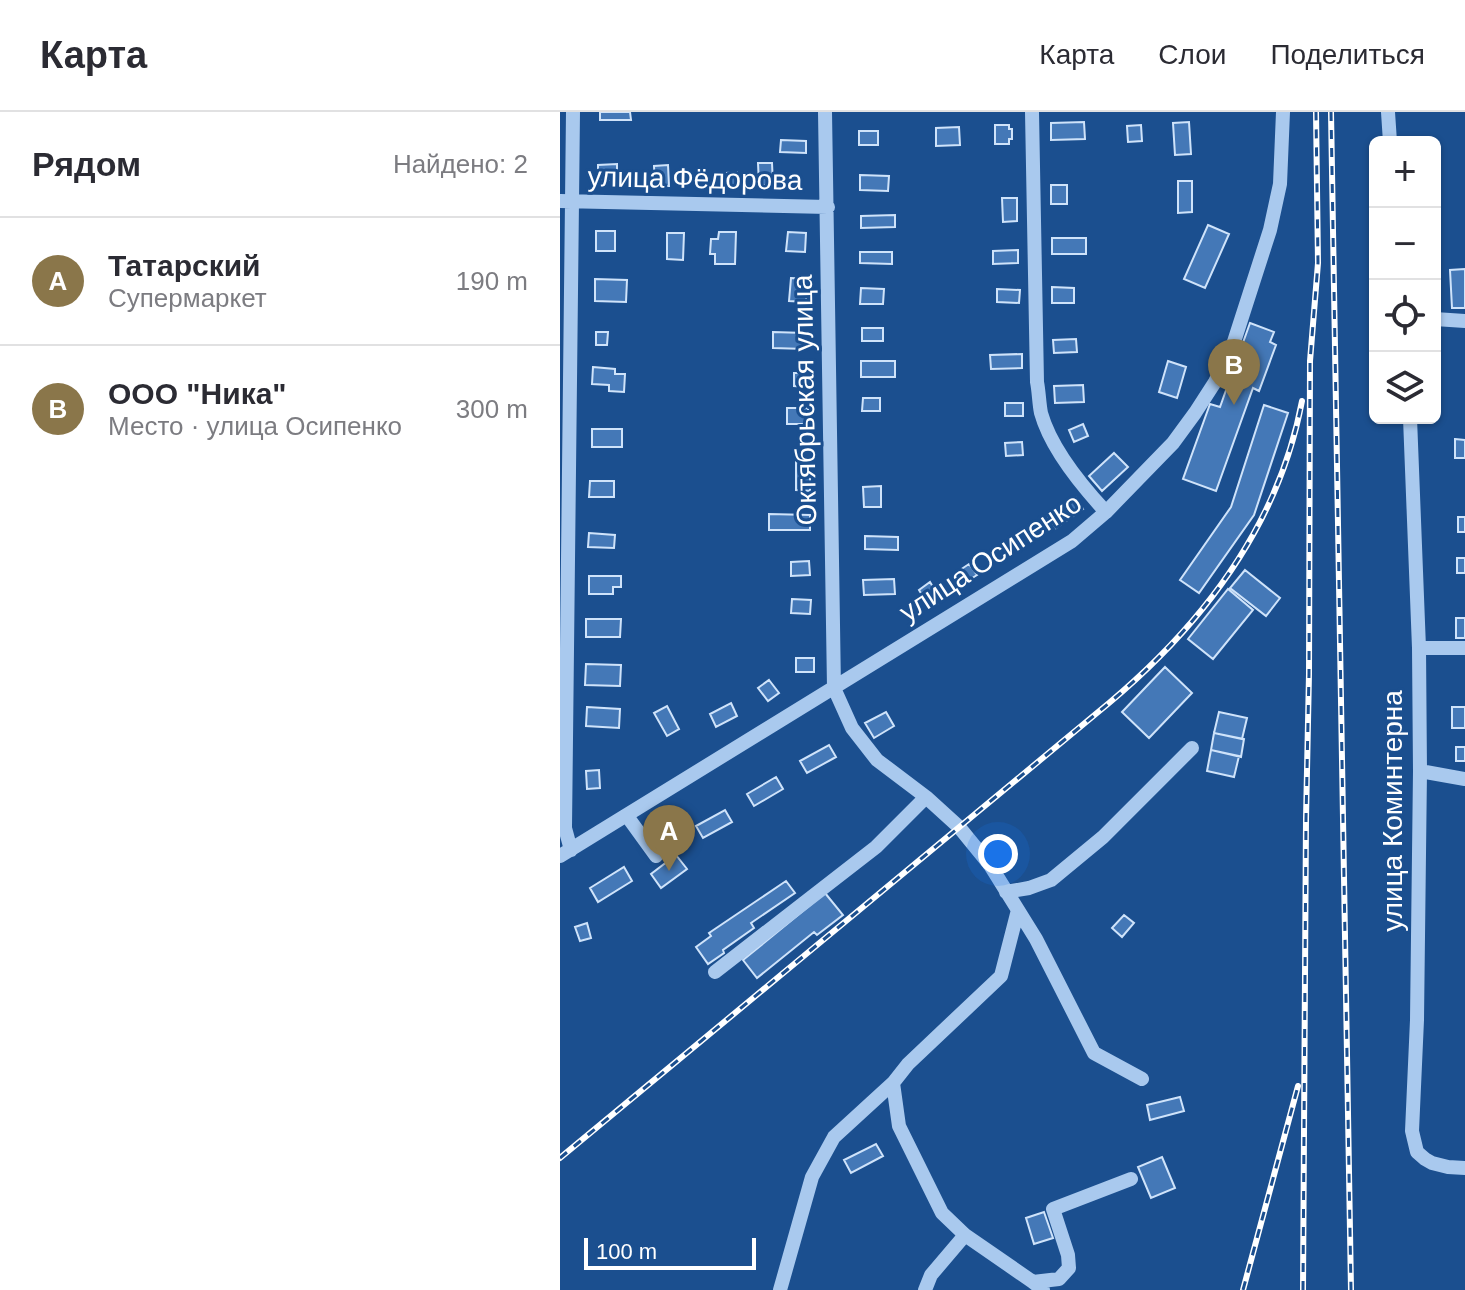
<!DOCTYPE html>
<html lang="ru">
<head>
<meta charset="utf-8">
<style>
	body { margin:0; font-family:Helvetica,sans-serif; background:#f2f2f3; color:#2b2b33 }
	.controls { position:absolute; right:24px; top:24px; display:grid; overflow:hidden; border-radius:12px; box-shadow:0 2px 6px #0004 }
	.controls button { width:72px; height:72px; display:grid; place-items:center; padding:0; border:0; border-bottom:2px solid #e1e1e2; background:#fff; color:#2b2b33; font:40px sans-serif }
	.scale { position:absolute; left:24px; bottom:20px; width:172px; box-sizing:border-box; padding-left:8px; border:4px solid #fff; border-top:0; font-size:22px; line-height:28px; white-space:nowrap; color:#fff; -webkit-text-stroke:6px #1b4f8f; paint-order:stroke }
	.you { position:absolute; left:438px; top:742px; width:28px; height:28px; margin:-20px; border:6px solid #fff; border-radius:50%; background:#1a73e8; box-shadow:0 0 0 12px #1a73e833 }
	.badge { display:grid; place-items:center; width:52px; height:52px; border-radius:50%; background:#8a764a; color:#fff; font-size:26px; font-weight:700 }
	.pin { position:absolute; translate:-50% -66px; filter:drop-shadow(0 2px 4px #0008) }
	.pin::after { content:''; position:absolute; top:42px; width:28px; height:24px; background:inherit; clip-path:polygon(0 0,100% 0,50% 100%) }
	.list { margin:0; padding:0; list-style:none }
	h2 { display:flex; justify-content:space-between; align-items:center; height:104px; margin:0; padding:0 32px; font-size:34px }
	h2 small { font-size:26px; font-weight:400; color:#7c7c81 }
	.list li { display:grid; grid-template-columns:52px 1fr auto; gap:24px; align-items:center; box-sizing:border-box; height:128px; padding:0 32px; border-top:2px solid #e1e1e2 }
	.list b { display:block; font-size:30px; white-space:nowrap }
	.list p { margin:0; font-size:26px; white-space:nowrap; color:#7c7c81 }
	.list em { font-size:26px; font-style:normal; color:#7c7c81 }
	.icon { flex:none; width:44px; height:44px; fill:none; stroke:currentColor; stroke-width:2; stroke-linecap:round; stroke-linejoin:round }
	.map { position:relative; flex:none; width:905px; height:1178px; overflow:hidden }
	header { display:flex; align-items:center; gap:48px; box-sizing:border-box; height:112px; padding:0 40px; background:#fff; border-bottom:2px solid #e1e1e2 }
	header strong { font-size:38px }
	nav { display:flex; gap:44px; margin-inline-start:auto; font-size:28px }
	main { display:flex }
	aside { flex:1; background:#fff }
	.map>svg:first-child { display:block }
	.building { fill:#4478b7; stroke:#cfe3fa; stroke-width:2 }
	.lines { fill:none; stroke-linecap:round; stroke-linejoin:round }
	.minor { stroke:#a9c9ee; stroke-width:14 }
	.rail-casing { stroke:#fff; stroke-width:6 }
	.rail { stroke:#1b4f8f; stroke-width:3; stroke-dasharray:9; stroke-linecap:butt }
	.labels { text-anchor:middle; stroke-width:6; stroke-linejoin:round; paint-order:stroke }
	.street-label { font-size:28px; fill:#fff; stroke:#1b4f8f }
</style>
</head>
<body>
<header>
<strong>Карта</strong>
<nav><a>Карта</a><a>Слои</a><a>Поделиться</a></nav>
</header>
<main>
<aside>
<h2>Рядом<small>Найдено: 2</small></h2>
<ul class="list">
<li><span class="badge">A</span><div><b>Татарский</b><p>Супермаркет</p></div><em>190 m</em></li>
<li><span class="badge">B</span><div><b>ООО &quot;Ника&quot;</b><p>Место · улица Осипенко</p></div><em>300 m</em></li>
</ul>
</aside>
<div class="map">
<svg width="905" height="1178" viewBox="0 0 905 1178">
	<rect width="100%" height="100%" fill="#1b4f8f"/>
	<path class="building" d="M40 0H70L71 8H40Z
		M524 10 525 27 491 28V11Z
		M629 10 631 42 615 43 613 11Z
		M435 13H449V17H452V27H449V32H435Z
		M581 13 582 29 568 30 567 14Z
		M399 15 400 33 376 34V16Z
		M299 19H318V33H299Z
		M221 28 246 29V41L220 40Z
		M198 51H212L213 73H199Z
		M57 52V68H38V53Z
		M108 53 109 74H95L94 54Z
		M177 60 178 74 168 75 167 61Z
		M145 63 146 73 135 74 134 64Z
		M300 63 329 64 328 79 300 78Z
		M618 69H632V100L618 101Z
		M491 73H507V92H491Z
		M442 86H457V109L443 110Z
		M335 103V115L301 116V104Z
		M648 113 669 122 645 176 624 167Z
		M36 119H55V139H36Z
		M159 120H176L175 152H155V142H150L151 127H158Z
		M228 120 246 121 245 140 226 139Z
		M107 121H124L123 148 107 147Z
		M492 126H526V142H492Z
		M458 138V151L433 152V139Z
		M300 140H332V152L300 151Z
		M905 157V196H892L890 158Z
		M231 166 247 167 246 190 229 189Z
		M35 167 67 168 66 190 35 189Z
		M492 175 514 176V191H492Z
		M301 176 324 177 323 192H300Z
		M437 177 460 178 459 191 437 190Z
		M690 211 714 220 710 230 716 233 699 279 693 276 656 379 623 367 650 292 660 295Z
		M302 216H323V229H302Z
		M36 220H48L47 233H36Z
		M213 220 245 221V237L213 236Z
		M516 227 517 240 494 241 493 228Z
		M462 242V256L431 257 430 243Z
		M301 249H335V265H301Z
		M608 249 626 255 617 286 599 280Z
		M33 255 55 257V262H65L64 280 49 279V273L32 272Z
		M234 261H248L247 275 234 274Z
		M523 273 524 290 495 291 494 274Z
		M303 286H320V299H302Z
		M445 291H463V304H445Z
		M704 293 728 301 694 403 639 481 620 468 671 395Z
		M227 296H248L249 312H227Z
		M523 312 528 324 514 330 509 318Z
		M32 317H62V335H32Z
		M895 327 905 328V346H895Z
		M462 330 463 343 446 344 445 331Z
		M554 341 568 355 542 379 529 364Z
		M236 346H250V379L236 378Z
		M30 369H54V385H29Z
		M321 374V395H304L303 375Z
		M516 386 523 397 496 416 488 404Z
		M209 402 250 403V418H209Z
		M898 405H905V420H898Z
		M29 421 55 423 54 436 28 435Z
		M305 424 338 425V438L305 437Z
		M897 446H905V461H897Z
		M249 449 250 463 231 464V450Z
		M409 452 417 463 401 473 394 462Z
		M685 458 720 486 706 504 670 476Z
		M29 464H61V475H53V482H29Z
		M334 467 335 482 304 483 303 468Z
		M370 470 376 480 371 483 377 492 370 496 359 478Z
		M668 477 693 498 653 547 628 527Z
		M232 487 251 488 250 502 231 501Z
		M896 506H905V526H896Z
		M26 507H61L60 525H26Z
		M236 546H254V560H236Z
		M26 552 61 553 60 574 25 573Z
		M605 555 632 581 589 626 562 600Z
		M209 568 219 581 208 589 198 576Z
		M171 591 177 604 156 615 150 602Z
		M107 594 119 617 107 624 94 601Z
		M27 595 60 597 59 616 26 614Z
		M892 595H905V616H892Z
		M326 600 334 614 314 626 305 611Z
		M659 600 687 606 682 627 654 621Z
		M654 621 684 627 681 645 651 638Z
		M269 633 276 645 247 661 240 649Z
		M896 635H905V649H896Z
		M651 638 679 644 674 665 647 659Z
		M39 658 40 676 27 677 26 659Z
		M216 665 223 677 194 694 187 682Z
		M165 698 172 710 143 726 136 714Z
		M116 743 127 757 101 776 91 762Z
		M64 755 72 769 38 790 30 776Z
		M226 769 235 781 191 811 194 816 163 838 164 841 148 852 136 835 151 824 149 821Z
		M265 781 283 803 257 823 254 820 197 866 183 848Z
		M564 803 574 811 562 825 552 816Z
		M27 811 31 826 20 829 15 815Z
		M620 985 624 999 590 1008 587 993Z
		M316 1032 323 1044 291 1061 284 1048Z
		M602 1045 615 1076 591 1086 578 1055Z
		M484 1100 493 1126 474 1132 466 1106Z"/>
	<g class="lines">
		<path class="minor" d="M265 0 274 576 292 616 317 648 366 685 399 715 430 753 476 827 534 941 582 967
			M472 0 477 270C479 280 479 291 481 301 491 337 521 373 546 400
			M828 0 830 30
			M0 89 268 95
			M875 207 905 209
			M850 306 859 536 860 659 857 908 852 1019 857 1040 865 1047 872 1051 888 1055 905 1056
			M859 536H905
			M860 659 905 667
			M67 704 96 744
			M11 738 5 716 13 0
			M0 744 512 429 546 400 613 331 635 301 655 270 672 236 710 118 720 72 723 0
			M446 780 469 776 491 768 543 725 632 636
			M458 798 441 864 348 952 333 971 339 1014 382 1101 405 1123 473 1170 483 1178
			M155 860 316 735 366 685
			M473 1170 499 1167 509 1156 508 1143 493 1097 571 1067
			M220 1178 252 1065 274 1025 333 971
			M365 1178 371 1163 405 1123"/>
		<g class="rail-casing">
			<path id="rail" d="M771 0 791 1178
				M0 1046 549 591C643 512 719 412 742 289
				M683 1178 738 974
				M743 1178 746 707 749 562 750 249 758 151 756 0"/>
		</g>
		<use href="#rail" class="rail"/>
	</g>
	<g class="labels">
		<g class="street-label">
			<text transform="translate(135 66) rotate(1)" y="10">улица Фёдорова</text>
			<text transform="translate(244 288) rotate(-91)" y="10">Октябрьская улица</text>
			<text transform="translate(430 445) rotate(-33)" y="10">улица Осипенко</text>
			<text transform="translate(832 699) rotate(-90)" y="10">улица Коминтерна</text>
		</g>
	</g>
</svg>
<div class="controls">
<button>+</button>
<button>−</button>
<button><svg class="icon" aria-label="locate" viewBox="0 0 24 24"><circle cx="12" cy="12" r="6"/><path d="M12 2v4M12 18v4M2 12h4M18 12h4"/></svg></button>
<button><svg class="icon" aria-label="layers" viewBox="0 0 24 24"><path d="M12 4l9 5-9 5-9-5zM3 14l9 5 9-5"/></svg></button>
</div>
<div class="scale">100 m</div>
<div class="you"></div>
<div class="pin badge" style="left:109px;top:759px">A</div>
<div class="pin badge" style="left:674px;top:293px">B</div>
</div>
</main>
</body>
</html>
